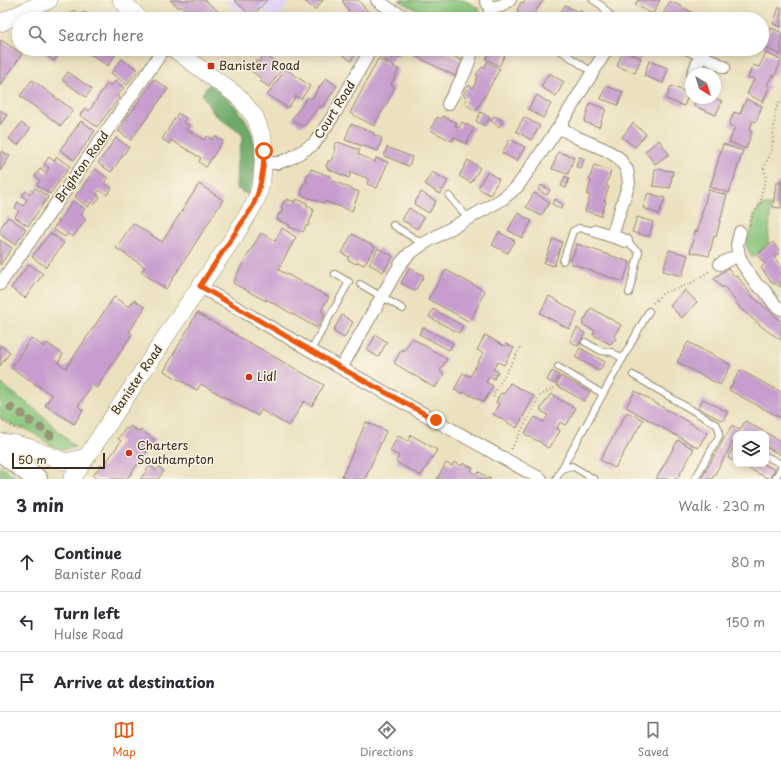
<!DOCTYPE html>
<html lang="en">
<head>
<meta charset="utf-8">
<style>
	body { margin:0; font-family:"Playpen Sans",sans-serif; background:#f7f7f7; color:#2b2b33 }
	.controls { position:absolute; right:12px; bottom:12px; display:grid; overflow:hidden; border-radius:8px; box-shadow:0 2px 10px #0003 }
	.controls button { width:36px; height:36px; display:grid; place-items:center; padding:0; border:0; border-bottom:1px solid #e1e1e2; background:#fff; color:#2b2b33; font:20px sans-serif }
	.compass { position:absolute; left:685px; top:68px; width:36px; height:36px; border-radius:50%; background:#fff; box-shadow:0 2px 10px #0003; rotate:142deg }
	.scale { position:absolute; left:12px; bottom:10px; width:93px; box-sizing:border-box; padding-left:4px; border:2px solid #3b2a1e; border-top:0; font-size:11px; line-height:14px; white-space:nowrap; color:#3b2a1e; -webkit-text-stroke:3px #fcf5e5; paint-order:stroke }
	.stop { position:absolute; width:12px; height:12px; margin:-9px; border:3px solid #ea580c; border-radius:50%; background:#fff }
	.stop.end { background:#ea580c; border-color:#fff; box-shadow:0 1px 4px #0008 }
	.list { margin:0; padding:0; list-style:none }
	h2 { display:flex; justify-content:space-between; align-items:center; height:52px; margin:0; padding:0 16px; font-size:17px }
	h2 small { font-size:13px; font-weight:400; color:#7c7c81 }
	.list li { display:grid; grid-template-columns:26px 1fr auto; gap:12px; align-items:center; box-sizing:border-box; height:60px; padding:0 16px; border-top:1px solid #e1e1e2 }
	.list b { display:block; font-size:15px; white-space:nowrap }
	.list p { margin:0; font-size:13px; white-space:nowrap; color:#7c7c81 }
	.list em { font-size:13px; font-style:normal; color:#7c7c81 }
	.icon { flex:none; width:22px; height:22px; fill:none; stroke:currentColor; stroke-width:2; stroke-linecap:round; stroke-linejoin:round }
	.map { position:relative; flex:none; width:781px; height:479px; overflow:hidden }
	.search { position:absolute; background:#fff; box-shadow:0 2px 10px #0003; left:12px; right:12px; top:12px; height:44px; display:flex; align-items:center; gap:10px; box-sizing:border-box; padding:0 14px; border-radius:22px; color:#7c7c81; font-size:15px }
	.sheet { height:232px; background:#fff }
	nav { display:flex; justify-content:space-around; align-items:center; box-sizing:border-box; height:56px; border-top:1px solid #e1e1e2; background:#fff; font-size:11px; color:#7c7c81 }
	nav a { display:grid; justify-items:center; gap:2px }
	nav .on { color:#ea580c }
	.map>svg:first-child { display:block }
	.built { fill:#e1d4f4 }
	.green { fill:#88c47b; stroke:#62774c }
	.forest { fill:#6eaa6b; stroke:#546a44 }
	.building { fill:#c69dce }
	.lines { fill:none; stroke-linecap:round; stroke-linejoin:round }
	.lane-casing { stroke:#93866e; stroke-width:8 }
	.street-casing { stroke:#93866e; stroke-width:14 }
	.secondary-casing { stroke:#93866e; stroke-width:18 }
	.primary-casing { stroke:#93866e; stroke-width:22 }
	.path { stroke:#93866e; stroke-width:2; stroke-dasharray:1 3; stroke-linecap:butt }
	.lane { stroke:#fff; stroke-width:6 }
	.street { stroke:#fff; stroke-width:12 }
	.secondary { stroke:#fff; stroke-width:17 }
	.primary { stroke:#fff; stroke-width:20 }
	.tree { fill:#979676 }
	.route { stroke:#ea580c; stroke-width:5 }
	.poi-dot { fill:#c8321e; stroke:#fcf5e5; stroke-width:1.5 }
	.labels { text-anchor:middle; stroke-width:3; stroke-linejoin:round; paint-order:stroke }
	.poi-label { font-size:12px; fill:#3b2a1e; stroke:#fcf5e5; text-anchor:start }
	.street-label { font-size:12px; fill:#3b2a1e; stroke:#fcf5e5 }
</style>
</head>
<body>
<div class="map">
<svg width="781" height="479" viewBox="0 0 781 479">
	<rect width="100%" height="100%" fill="#fcf5e5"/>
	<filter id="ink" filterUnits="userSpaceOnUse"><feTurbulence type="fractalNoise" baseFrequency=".025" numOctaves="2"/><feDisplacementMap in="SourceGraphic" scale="8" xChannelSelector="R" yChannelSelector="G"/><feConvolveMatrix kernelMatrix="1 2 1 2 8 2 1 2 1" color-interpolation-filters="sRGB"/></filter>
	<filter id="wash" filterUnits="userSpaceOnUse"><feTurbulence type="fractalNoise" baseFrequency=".012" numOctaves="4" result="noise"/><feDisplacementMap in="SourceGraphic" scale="16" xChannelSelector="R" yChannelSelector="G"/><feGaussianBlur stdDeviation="0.9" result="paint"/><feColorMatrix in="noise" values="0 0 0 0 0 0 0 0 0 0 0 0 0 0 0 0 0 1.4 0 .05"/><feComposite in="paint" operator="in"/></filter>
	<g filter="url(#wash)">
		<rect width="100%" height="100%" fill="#ebe1bf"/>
		<path class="built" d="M224 0H291L277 19H246Z"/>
		<path class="green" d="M399 0H464L480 9 475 19H433Z
			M761 205H771L768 244 752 258 746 245 752 227 754 215Z
			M0 383 41 414 75 447C53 455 44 437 26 429 24 428 23 428 20 428 13 426 6 422 0 418Z
			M0 465 18 479H0Z"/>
		<path class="forest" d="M209 84C218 91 229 99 237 108 259 134 260 164 248 195L236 188 237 163 243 135 214 114 202 94Z"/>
		<g id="blocks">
			<path class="building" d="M170 0H205L220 13 218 15 223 19H196L181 6 179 8Z
				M234 0H267L255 13 262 19H254Z
				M303 0H323L315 10Z
				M342 0H358L368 12 377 17 376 19H355L350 13Z
				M525 0H543L531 19H517L515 18 519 11 517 10 521 2 524 3Z
				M638 0H660L653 14 635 5Z
				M670 1 692 12 688 19H668L662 16Z
				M565 5 578 12 579 10 593 19H558L557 18Z
				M779 7H781V27L773 24Z
				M73 10 81 16 84 11 95 19H67Z
				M771 28 781 32V55L763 47Z
				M1 40 22 54 0 86V41Z
				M37 49H66L65 51 62 49 54 61Z
				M83 49H119L108 66Z
				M339 49H357L351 61 338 51Z
				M383 49H439L463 61 455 76 403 50 398 58 394 56 390 63 379 57Z
				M491 49H508L499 66 486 59Z
				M623 51 641 58 635 73 617 66Z
				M766 53 781 60V61L774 77 772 75 767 85 770 86 763 102 747 94 754 79 748 77 753 65 759 67Z
				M264 54 283 68 269 87 260 81 262 79 250 70 257 60 259 62Z
				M122 59 138 70 127 85 111 73Z
				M378 59 399 69 391 85 395 87 383 111H382L374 126 350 113Z
				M649 61 668 68 663 83 644 76Z
				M487 62 500 69 476 111 464 103 467 98 463 95 469 85 473 88 478 76 476 75 482 67 484 68Z
				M286 69 310 86 301 99 296 96 288 108 267 95Z
				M68 72 92 89 86 97 62 80Z
				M549 73 564 82 556 96 541 87Z
				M326 78 337 86 323 106 318 107 305 125H299L292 119 308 97 311 99Z
				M154 79 168 89 131 140 118 131Z
				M32 80 73 110 61 126 20 96Z
				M115 81 124 88 117 96 119 98 97 127 80 115 85 108 89 111 107 83 111 86Z
				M606 86 623 92 618 105 601 99Z
				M671 86 689 93 684 106 666 99Z
				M537 95 551 104 543 118 528 109Z
				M697 98H715L722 101 716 115 694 106Z
				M746 99 762 106 756 122 753 121 749 131 752 132 746 149 729 142 735 127 729 125 734 112 740 114Z
				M590 103 606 109 599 127 584 122Z
				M0 110 7 115 0 125Z
				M481 112 490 118 484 126 476 121Z
				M178 113 186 118 183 122 189 125 186 129 204 140 207 136 212 140 215 136 223 141 206 167 199 162 201 158 171 140 169 144 162 139Z
				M443 116 457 123 455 126 459 128 462 122 474 128 466 144 454 137 452 141 430 130 437 117 441 119Z
				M494 116 503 121 499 127 491 121Z
				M524 117 540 126 531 140 516 131Z
				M81 121 95 131 74 160 60 150Z
				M21 123 30 129 18 145 9 139Z
				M633 123 646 134 635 147 622 137Z
				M351 124 374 133V135L382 138 378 151 345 140Z
				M116 138 129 147 111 172 98 163Z
				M510 139 525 147 517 161 502 153Z
				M659 140 669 154 655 164 645 151Z
				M338 142 360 150 358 154 375 162 376 158 388 162 377 188 367 184 369 179 351 172 349 178 328 169 326 166 328 161H331L335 150 334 148 335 144Z
				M723 144 743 151 729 193 710 187Z
				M387 147 412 157 409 166 384 156Z
				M2 151 10 156 0 171V153Z
				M558 152 574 157 568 174 552 169Z
				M49 157 54 161 57 157 70 166 50 194 37 185 40 180 35 176 40 169 46 173 49 168 44 164Z
				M579 157 584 159 581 169 576 167Z
				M468 160 480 168 471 183 459 176Z
				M594 165 611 171 606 186 609 187 604 201H606L601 216 585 211 590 196 587 195 591 181 589 180Z
				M95 169 108 178 104 183 112 188 107 195 100 190 96 194 100 197 94 205 91 202 88 207 75 197Z
				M311 169 332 177 331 180 359 192 352 211 324 201V203L301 195 303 184 306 183 307 175 309 174Z
				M655 169 673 171 670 188 653 186Z
				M432 172 448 181 440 194 425 184Z
				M487 172 499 179 490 195 478 188Z
				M565 176 569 178 566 188 561 186Z
				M780 180H781V208L773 207 776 183H780Z
				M199 184 223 200 166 289 141 272 145 267 116 248 133 223 162 242Z
				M541 185 550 190 547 195 538 190Z
				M35 188 48 197 28 226 15 217 19 211 15 208 18 202 23 206 27 200 22 196 26 191 31 194Z
				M708 190 727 195 716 237 714 236 709 256 690 252 695 231 697 232Z
				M421 192 436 201 429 213 414 204Z
				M534 193 550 202 541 216 526 207Z
				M648 193 665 198 659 214 643 208Z
				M287 199 295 202 296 199 307 203 306 205 313 208 312 210H314L308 226H306L303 232 289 227 290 225 277 220 279 213 281 214 283 209 281 208 284 201H286Z
				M555 199 563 205 561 209 552 204Z
				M73 201 85 209 81 215 86 219 73 237 68 234 65 237 53 229Z
				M409 208 424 218 417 229 402 220Z
				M518 213 532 221 522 238 508 230Z
				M8 217 26 229 15 245 0 234V228Z
				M637 217 653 222 649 237 632 232Z
				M282 228 296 237 279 268V270L329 297 321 311 325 314 317 328 266 299V301L233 283 241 266 261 233 275 241Z
				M499 232 515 241 508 253 492 245Z
				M50 233 64 243 46 267 32 257Z
				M352 234 375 247 364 265 358 262 356 264 347 259 349 257 342 253Z
				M553 239 562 242 554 266 544 263Z
				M0 240 12 248 0 265Z
				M773 242 780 252 774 257 781 267V287L775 283 773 284 761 268 765 264 757 255Z
				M577 244 630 262 623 282 570 263Z
				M378 248 393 256 383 272 369 264Z
				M669 250 688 255 682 276 663 271Z
				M29 264 43 274 25 298 11 288Z
				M410 267 424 276 415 291 401 283Z
				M728 268 735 277 737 276 753 297 781 321V340L766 330 742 310 724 286 722 288 714 278Z
				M446 270 485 291 470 322 428 299Z
				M685 290 697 302 682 318 670 306Z
				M549 296 578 313 569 329 540 313Z
				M114 297 129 307 134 300 145 307 129 332 132 334 97 388 92 385 78 406 83 410 74 424 45 405 52 395 11 368 31 338 44 347 47 343 63 354 58 363 66 368Z
				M591 308 621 325 614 336 616 339 610 344 593 335 595 331 582 324Z
				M433 309 463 326 459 333 429 317Z
				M197 313 324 385 312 406 304 401 289 426 261 410 258 416 201 384 197 390 164 371Z
				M342 315 353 322 344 338 333 331Z
				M423 327 453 343 449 350 419 334Z
				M577 328 585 333 578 346 570 341Z
				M376 335 387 342 378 357 367 350Z
				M485 335 504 346 506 344 514 348 504 365 498 362 493 369 498 372 494 379 490 376 486 382 493 386 484 402 464 392 463 394 454 390 463 373 470 377 483 353 477 350Z
				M412 338 447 359 440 371 444 374 435 388 394 363 402 349 404 351Z
				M688 342 731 365 720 385 677 362Z
				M0 345 10 352 0 366Z
				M580 348 605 362 599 371 575 357Z
				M740 370 781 392V418L729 390Z
				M552 371 559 375 554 384 547 380Z
				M561 376 590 392 584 401 556 385Z
				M510 383 534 396 517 428 493 414 499 404 496 402 498 398 501 393 504 394Z
				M635 391 707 433 698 448 626 407Z
				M552 394 558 398V399L574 407 575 409 568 423 565 425 560 422 557 429 560 430 559 433 548 448 542 444V443L526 435 525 433 535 417 544 422 548 415 541 411V408L550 395H551Z
				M703 399 728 412 723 421 698 408Z
				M627 412 643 420 615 468 600 460Z
				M745 421 781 441V455L766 447V434H742L739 432 736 434V437L712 479H701L732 425 740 430Z
				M366 422 386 431 365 479H341Z
				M130 426 140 432 141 430 155 440 127 479H97L93 476 101 465 103 467 121 441 118 439 126 428 128 429Z
				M411 435 437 450 421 476 396 462 399 456 390 451 398 436 408 441Z
				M678 440 694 449 677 479H656Z
				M733 448 736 449V462L728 458Z
				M454 462 462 466 463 463 473 468 471 471 477 474 479 472 491 479H437L446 463 452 466Z
				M740 464H763L775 470 769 479Z
				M150 466 156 471 159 467 164 471 158 479H140Z"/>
		</g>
	</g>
	<g filter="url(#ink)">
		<use href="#blocks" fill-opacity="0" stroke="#93866e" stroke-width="1"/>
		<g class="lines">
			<g class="lane-casing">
				<path id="lane" d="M593 0 602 6 613 19
					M558 49 592 72
					M449 196 468 218
					M393 225 423 244
					M626 241 639 252 629 293
					M563 261 573 231 579 228 596 231
					M360 284 403 309
					M585 342 601 351 612 352 623 359
					M311 350 349 282 335 274
					M558 367 603 394
					M633 375 717 425 719 430V436L695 479
					M766 456 781 464
					M561 469 572 466 594 479
					M556 479 649 311
					M775 479 781 468"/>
			</g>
			<g class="street-casing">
				<path id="street" d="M377 0 391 10 410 19
					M486 0 490 8 489 19
					M490 8 501 6 510 0
					M689 49 724 67
					M693 74 701 55
					M448 104C457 87 469 69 472 49
					M559 127 576 137 606 150 619 158 627 170 629 183 612 236
					M264 163H278L291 158 314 144 335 113 371 49
					M596 231 626 241
					M740 232 737 245 739 255 742 263 757 285 764 290 775 305 781 309
					M720 264 739 255
					M0 284 164 49
					M199 286 341 368 541 479
					M341 368 401 263 409 254 423 244 501 200 517 187 559 127 607 49"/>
			</g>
			<g class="secondary-casing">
				<path id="secondary" d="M121 0 140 19
					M0 23 49 0
					M0 442 16 444 30 448 63 461H71L86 457
					M72 479 168 333 234 237 253 206 258 195 262 180 264 151 263 139 255 117 239 97 174 49"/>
			</g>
			<g class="primary-casing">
				<path id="primary" d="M0 451 37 479"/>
			</g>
			<path class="path" d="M750 225 753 214 761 203V194L766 178 764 168 772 149 775 115 776 108 781 101
				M653 303 663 293 690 284 711 270
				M498 398 493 396 522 345
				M0 420 15 428
				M511 449 541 395 556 387"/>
			<use href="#lane" class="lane"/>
			<use href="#street" class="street"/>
			<use href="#secondary" class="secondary"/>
			<use href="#primary" class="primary"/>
		</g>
		<g class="tree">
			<circle cx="11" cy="408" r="4.5"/>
			<circle cx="22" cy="414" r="4.5"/>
			<circle cx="30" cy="421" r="4.5"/>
			<circle cx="41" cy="428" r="4.5"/>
			<circle cx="50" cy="435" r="4.5"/>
		</g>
	</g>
	<g class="lines" filter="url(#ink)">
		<path class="route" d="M264 151C264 170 261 188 253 206L200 286 341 368 436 420"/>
	</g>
	<g class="poi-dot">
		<rect x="207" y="62" width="8" height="8" rx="2"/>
		<circle cx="249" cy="377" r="4"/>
		<circle cx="129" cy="453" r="4"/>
	</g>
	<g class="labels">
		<g class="poi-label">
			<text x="219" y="70">Banister Road</text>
			<text x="257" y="381">Lidl</text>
			<text x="137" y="450">Charters<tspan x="137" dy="14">Southampton</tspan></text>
		</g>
		<g class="street-label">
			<text transform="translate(335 110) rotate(-58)" y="4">Court Road</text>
			<text transform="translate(82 167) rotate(-55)" y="4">Brighton Road</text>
			<text transform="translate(137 380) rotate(-56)" y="4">Banister Road</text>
		</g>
	</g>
</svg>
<div class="controls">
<button><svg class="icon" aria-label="layers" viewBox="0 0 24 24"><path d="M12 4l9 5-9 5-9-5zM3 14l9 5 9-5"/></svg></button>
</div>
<svg class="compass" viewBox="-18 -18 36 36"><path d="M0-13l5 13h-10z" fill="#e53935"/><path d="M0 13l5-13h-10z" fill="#7c7c81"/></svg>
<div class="scale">50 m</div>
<div class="stop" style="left:264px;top:151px"></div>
<div class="stop end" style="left:436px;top:420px"></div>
<div class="search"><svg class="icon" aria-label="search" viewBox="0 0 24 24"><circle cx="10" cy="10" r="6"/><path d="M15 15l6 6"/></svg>Search here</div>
</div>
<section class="sheet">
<h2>3 min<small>Walk · 230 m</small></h2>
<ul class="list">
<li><svg class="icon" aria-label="ahead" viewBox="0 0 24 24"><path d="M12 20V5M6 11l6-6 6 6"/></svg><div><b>Continue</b><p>Banister Road</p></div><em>80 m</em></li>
<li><svg class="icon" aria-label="left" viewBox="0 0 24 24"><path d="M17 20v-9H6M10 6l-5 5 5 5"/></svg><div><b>Turn left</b><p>Hulse Road</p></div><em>150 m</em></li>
<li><svg class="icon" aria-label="arrive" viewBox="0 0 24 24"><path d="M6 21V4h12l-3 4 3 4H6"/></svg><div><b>Arrive at destination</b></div></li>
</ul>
</section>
<nav>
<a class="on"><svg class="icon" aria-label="map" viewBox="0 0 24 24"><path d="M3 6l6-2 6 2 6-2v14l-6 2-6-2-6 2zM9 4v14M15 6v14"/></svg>Map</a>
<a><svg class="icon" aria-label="directions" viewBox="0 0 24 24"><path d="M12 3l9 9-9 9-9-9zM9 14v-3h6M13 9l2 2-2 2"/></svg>Directions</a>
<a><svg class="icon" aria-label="saved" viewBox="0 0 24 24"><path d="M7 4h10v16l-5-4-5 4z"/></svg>Saved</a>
</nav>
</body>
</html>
